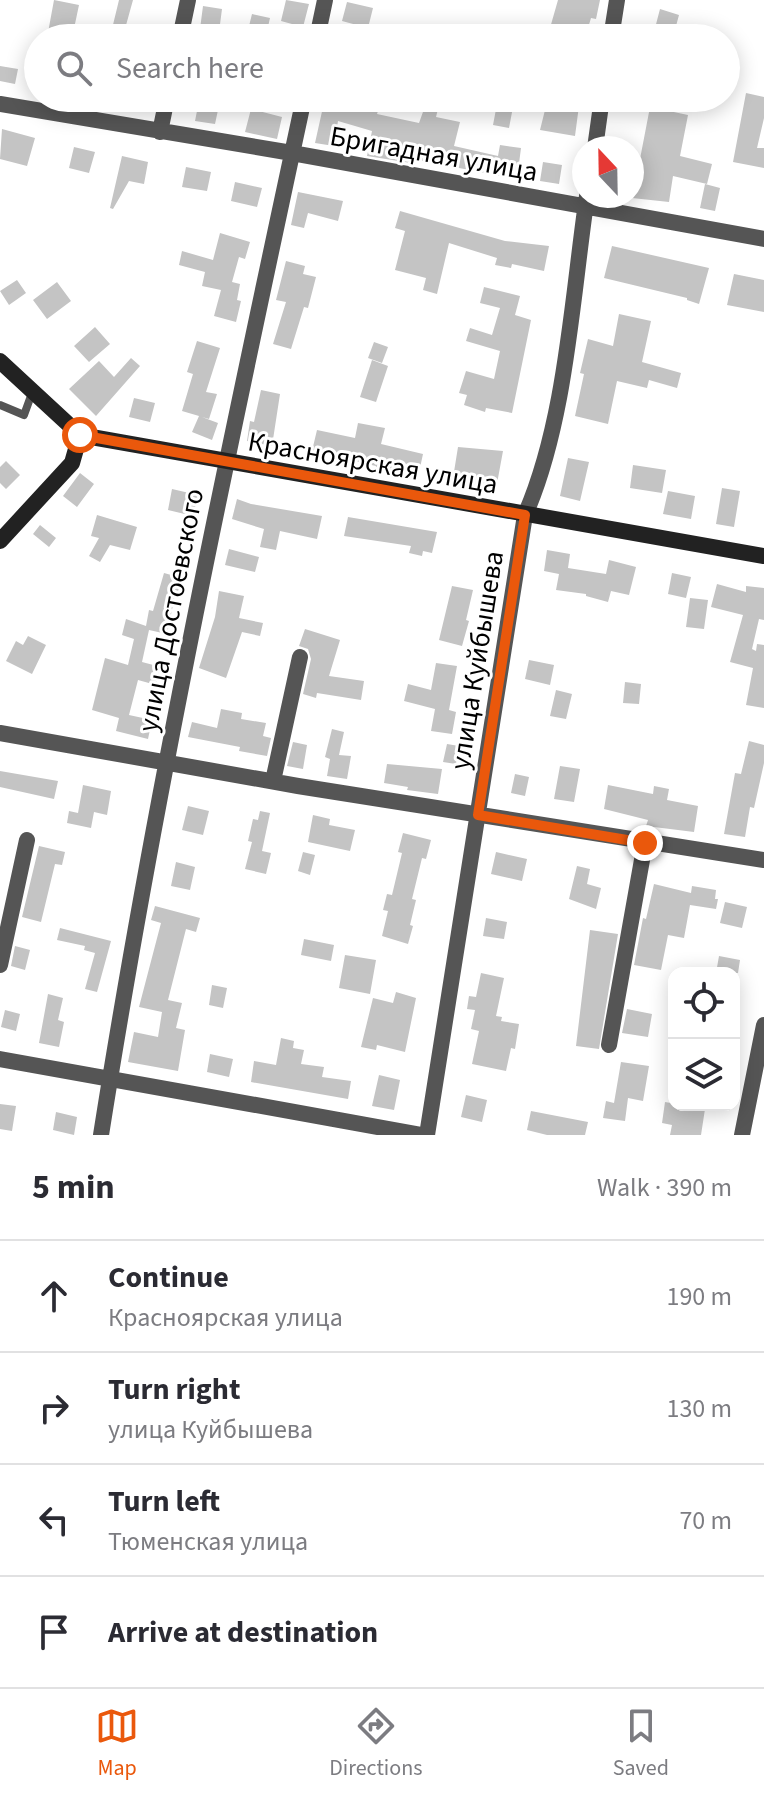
<!DOCTYPE html>
<html lang="en">
<head>
<meta charset="utf-8">
<style>
	body { margin:0; font-family:"Source Sans 3",sans-serif; background:#f7f7f7; color:#2b2b33 }
	.controls { position:absolute; right:24px; bottom:24px; display:grid; overflow:hidden; border-radius:16px; box-shadow:0 4px 20px #0003 }
	.controls button { width:72px; height:72px; display:grid; place-items:center; padding:0; border:0; border-bottom:2px solid #e1e1e2; background:#fff; color:#2b2b33; font:40px sans-serif }
	.compass { position:absolute; left:572px; top:136px; width:72px; height:72px; border-radius:50%; background:#fff; box-shadow:0 4px 20px #0003; rotate:338deg }
	.stop { position:absolute; width:24px; height:24px; margin:-18px; border:6px solid #ea580c; border-radius:50%; background:#fff }
	.stop.end { background:#ea580c; border-color:#fff; box-shadow:0 2px 8px #0008 }
	.list { margin:0; padding:0; list-style:none }
	h2 { display:flex; justify-content:space-between; align-items:center; height:104px; margin:0; padding:0 32px; font-size:34px }
	h2 small { font-size:26px; font-weight:400; color:#7c7c81 }
	.list li { display:grid; grid-template-columns:52px 1fr auto; gap:24px; align-items:center; box-sizing:border-box; height:112px; padding:0 32px; border-top:2px solid #e1e1e2 }
	.list b { display:block; font-size:30px; white-space:nowrap }
	.list p { margin:0; font-size:26px; white-space:nowrap; color:#7c7c81 }
	.list em { font-size:26px; font-style:normal; color:#7c7c81 }
	.icon { flex:none; width:44px; height:44px; fill:none; stroke:currentColor; stroke-width:2; stroke-linecap:round; stroke-linejoin:round }
	.map { position:relative; flex:none; width:764px; height:1135px; overflow:hidden }
	.search { position:absolute; background:#fff; box-shadow:0 4px 20px #0003; left:24px; right:24px; top:24px; height:88px; display:flex; align-items:center; gap:20px; box-sizing:border-box; padding:0 28px; border-radius:44px; color:#7c7c81; font-size:30px }
	.sheet { height:552px; background:#fff }
	nav { display:flex; justify-content:space-around; align-items:center; box-sizing:border-box; height:112px; border-top:2px solid #e1e1e2; background:#fff; font-size:22px; color:#7c7c81 }
	nav a { display:grid; justify-items:center; gap:4px }
	nav .on { color:#ea580c }
	.map>svg:first-child { display:block }
	.building { fill:#c4c4c4 }
	.lines { fill:none; stroke-linecap:round; stroke-linejoin:round }
	.lane { stroke:#555; stroke-width:8 }
	.street { stroke:#555; stroke-width:16 }
	.secondary { stroke:#222; stroke-width:16 }
	.route { stroke:#ea580c; stroke-width:10 }
	.labels { text-anchor:middle; stroke-width:6; stroke-linejoin:round; paint-order:stroke }
	.street-label { font-size:28px; fill:#000; stroke:#fff }
</style>
</head>
<body>
<div class="map">
<svg width="764" height="1135" viewBox="0 0 764 1135">
	<rect width="100%" height="100%" fill="#fff"/>
	<path class="building" d="M54 0 79 5 72 38H47Z
		M119 0H133L123 36 111 33Z
		M286 0 309 4 303 27 281 21Z
		M558 0H600L596 19 591 18 585 38 550 28Z
		M347 2 373 8 368 28 342 21Z
		M203 6 222 9 219 32 200 29Z
		M660 9 679 15 673 37 654 32Z
		M252 14 270 18 267 31 249 26Z
		M0 66 18 69 15 84 0 81Z
		M746 93 764 97V118L757 148H764V168L733 162Z
		M117 98H156L153 112 116 103Z
		M325 98 359 108 362 98H367L381 102 377 114 419 123 428 98 440 101 436 117 460 122 454 146 498 156 500 145 521 148 517 179 412 159 411 163 367 156 372 131 338 121 334 146 315 143Z
		M548 98H580L575 136 540 130Z
		M497 104 513 107 509 128 493 125Z
		M198 106 218 110 215 124 195 121Z
		M650 107 688 115 680 156 712 164 707 184 673 176 669 202 632 198 637 158 640 159Z
		M251 109 282 117 277 139 245 132Z
		M2 129 35 138 27 166 0 159Z
		M74 147 95 152 89 173 69 168Z
		M122 156 148 162 144 184 129 181 113 209 110 208Z
		M543 162 562 165 559 184 540 181Z
		M186 167 211 172 207 191 182 187Z
		M235 182 262 188 257 207 231 201Z
		M705 184 720 188 715 211 700 208Z
		M298 192 343 201 338 221 308 213 304 228 291 225Z
		M400 211 505 241 549 246 544 271 512 264 511 268 495 265 497 258 449 243 437 294 423 290 426 278 395 270 405 231 395 228Z
		M220 233 250 242 245 259 239 257 232 282 240 284 237 300 241 301 236 322 214 316 221 290 202 286 205 272 179 265 182 251 213 260Z
		M612 246 709 268 699 304 687 300V298L604 278Z
		M286 261 305 266 303 274 316 277 308 308 304 307 291 349 273 344 286 302 276 300Z
		M734 274 764 280V312L727 305Z
		M17 280 26 293 9 305 0 291Z
		M57 282 71 301 47 319 33 300Z
		M484 287 520 296 515 315 531 320 512 413 486 408 485 412 464 405 467 395 459 393 466 371 494 379 500 351 466 341 470 328 492 335 500 308 480 303Z
		M619 314 651 321 642 362 681 373 677 388 649 380 647 388 617 381 608 424 575 416 584 374 580 373 588 339 613 346Z
		M95 327 110 344 89 362 74 346Z
		M197 341 220 348 206 392 217 394 209 419 202 417 218 423 212 440 192 432 199 416 182 411 193 374 187 372Z
		M374 342 388 347 382 363 368 358Z
		M131 358 140 366 96 416 69 389 99 361 114 377Z
		M372 360 388 366 376 402 360 397Z
		M261 390 280 394 272 446 247 441 250 421 254 422Z
		M134 398 155 403 150 422 129 417Z
		M358 423 385 428 381 444 423 454 418 477 375 470 376 466 312 451 317 430 355 438Z
		M458 447 503 451 496 489 473 486 474 482 453 478Z
		M568 458 589 462 580 501 560 496Z
		M6 461 20 475 6 489 0 483V467Z
		M633 465 666 470 662 493 630 488Z
		M80 473 94 484 77 507 63 496Z
		M722 488 740 491 734 527 716 524Z
		M172 489 198 495 193 516 168 510Z
		M668 491 695 496 691 519 663 514Z
		M237 499 251 504 322 516 317 539 280 531 276 550 260 547 264 529 232 519Z
		M97 515 137 527 130 550 110 545 100 562 89 556 99 538 91 536Z
		M348 517 437 532 432 553 423 551 422 556 409 553 411 546 344 536Z
		M40 525 56 538 49 547 33 534Z
		M229 549 259 557 255 572 225 565Z
		M547 550 570 554 568 568 606 574 609 560 636 567 629 595 611 591 608 602 586 596V594L556 590 559 574 544 571Z
		M164 573 182 578 177 595H175L167 634 149 630 142 662 161 667 156 685 138 680 129 715 152 720 148 739 116 731 119 718 92 710 105 658 128 665 134 639 122 635 126 619 146 626 149 610 153 611Z
		M672 573 691 577 686 598 668 594Z
		M717 584 746 592V586L764 588V620L759 619 752 649 756 651 757 644 764 645V708L746 705 753 668 730 662 743 615 711 607Z
		M452 586 473 590 466 620 469 621 462 646 439 640Z
		M219 591 244 596 239 618 263 623 260 636 242 632 226 678 199 668 215 617Z
		M690 598 708 600 704 629 686 627Z
		M305 629 340 640 329 676 364 681 361 700 317 693 316 698 303 694 311 659 308 649 299 646Z
		M28 636 46 645 32 674 6 661 16 641 23 645Z
		M529 660 554 665 550 685 525 679Z
		M436 663 457 666 449 710 456 712 452 734 431 731 435 709 404 701 408 684 431 690Z
		M625 682 641 684 639 704 623 703Z
		M556 690 572 694 566 719 550 716Z
		M221 709 242 713 241 719 266 723 263 736 271 738 267 756 239 751 240 747 188 737 192 722 217 728Z
		M332 729 344 732 339 755 351 756 347 779 327 776 330 759 325 757Z
		M749 741 764 745V763L754 808 750 807 745 837 724 834 735 773 741 774Z
		M293 742 307 745 303 769 287 766Z
		M447 744 459 746 456 764 443 762Z
		M387 764 442 769 438 794 407 790 408 787 384 783Z
		M560 766 580 769 574 802 554 799Z
		M0 771 58 781 54 799 0 787Z
		M515 774 529 777 525 796 511 793Z
		M83 785 111 791 107 815 94 812 91 828 67 823 69 811 78 813Z
		M608 785 653 794 654 786 669 789 667 800 698 806 694 832 646 826 648 820 604 809Z
		M188 806 209 811 203 835 182 830Z
		M260 811 270 813 262 851 271 853 266 874 245 869 252 842 248 841 253 819 258 820Z
		M313 815 330 819 329 825 355 830 350 851 308 842Z
		M403 833 431 840 426 859 422 858 412 899 416 900 410 925 413 926 408 944 382 936 388 911 383 910 387 894 392 895 402 853 398 852Z
		M39 846 65 852 62 865 55 864 41 922 22 917Z
		M303 852 315 855 310 875 298 871Z
		M496 852 527 859 522 881 491 874Z
		M176 862 195 867 190 890 171 886Z
		M577 866 590 869 587 884 601 888 596 909 569 899Z
		M654 884 691 893 692 886 716 890 715 899H718L716 909 690 905 684 938 668 935 661 970 634 965 643 918 646 919Z
		M725 902 747 907 742 928 720 923Z
		M155 906 200 918 196 932 186 929 168 1000 182 1003 176 1028 185 1030 178 1071 128 1062 134 1032 158 1037 162 1012 139 1007 161 923 151 920Z
		M486 918 507 922 504 939 483 936Z
		M60 928 111 941 97 992 85 989 95 953 84 950 85 946 57 940Z
		M590 930 618 934 599 1049 576 1046Z
		M304 939 334 945 331 961 301 955Z
		M15 946 30 950 25 970 11 966Z
		M345 955 376 960 370 994 339 988Z
		M719 956 740 960 738 973H716Z
		M481 973 504 978 496 1016 502 1017 501 1021 519 1024 515 1049 511 1048 506 1071 472 1064 479 1031 471 1029 475 1010 467 1009 469 996 476 997Z
		M212 985 227 988 223 1008 209 1005Z
		M396 992 416 998 405 1052 377 1045 376 1050 361 1047 373 998 393 1003Z
		M48 994 63 998 58 1020 64 1022 59 1047 39 1043Z
		M627 1009 652 1014 648 1037 622 1033Z
		M5 1010 20 1014 16 1031 1 1027Z
		M281 1038 294 1041 293 1048 304 1050 301 1064 324 1067 322 1077 351 1081 348 1099 251 1082 254 1061 276 1065Z
		M210 1054 233 1059 229 1077 207 1072Z
		M621 1062 649 1066 643 1101 628 1098 625 1121 603 1118 606 1101 614 1103Z
		M379 1075 400 1080 394 1110 372 1106Z
		M466 1095 487 1100 482 1122 461 1117Z
		M665 1102 705 1109 701 1135H670L672 1125 662 1123Z
		M0 1104 16 1106 12 1131 0 1129Z
		M531 1111 588 1122 585 1135H547L527 1130Z
		M56 1112 77 1117 74 1135 53 1130Z"/>
	<g class="lines">
		<path class="lane" d="M0 405 24 415 32 393"/>
		<path class="street" d="M180 38 188 0
			M317 38 325 0
			M611 38 617 0
			M0 104 292 153 764 239
			M160 132 167 98
			M595 148 602 98
			M0 733 298 786 764 860
			M273 781 300 657
			M0 965 27 840
			M609 1045 645 843
			M0 1059 422 1135
			M101 1135C156 787 230 442 304 98
			M427 1135 525 515C566 422 572 297 587 196
			M742 1135 764 1025"/>
		<path class="secondary" d="M0 361 80 435 764 556
			M0 541 72 463 80 435"/>
	</g>
	<g class="lines">
		<path class="route" d="M80 435 525 515 478 815 645 843"/>
	</g>
	<g class="labels">
		<g class="street-label">
			<text transform="translate(434 153) rotate(10)" y="10">Бригадная улица</text>
			<text transform="translate(373 462) rotate(10)" y="10">Красноярская улица</text>
			<text transform="translate(170 610) rotate(-79)" y="10">улица Достоевского</text>
			<text transform="translate(476 660) rotate(-81)" y="10">улица Куйбышева</text>
		</g>
	</g>
</svg>
<div class="controls">
<button><svg class="icon" aria-label="locate" viewBox="0 0 24 24"><circle cx="12" cy="12" r="6"/><path d="M12 2v4M12 18v4M2 12h4M18 12h4"/></svg></button>
<button><svg class="icon" aria-label="layers" viewBox="0 0 24 24"><path d="M12 4l9 5-9 5-9-5zM3 14l9 5 9-5"/></svg></button>
</div>
<svg class="compass" viewBox="-18 -18 36 36"><path d="M0-13l5 13h-10z" fill="#e53935"/><path d="M0 13l5-13h-10z" fill="#7c7c81"/></svg>
<div class="stop" style="left:80px;top:435px"></div>
<div class="stop end" style="left:645px;top:843px"></div>
<div class="search"><svg class="icon" aria-label="search" viewBox="0 0 24 24"><circle cx="10" cy="10" r="6"/><path d="M15 15l6 6"/></svg>Search here</div>
</div>
<section class="sheet">
<h2>5 min<small>Walk · 390 m</small></h2>
<ul class="list">
<li><svg class="icon" aria-label="ahead" viewBox="0 0 24 24"><path d="M12 20V5M6 11l6-6 6 6"/></svg><div><b>Continue</b><p>Красноярская улица</p></div><em>190 m</em></li>
<li><svg class="icon" aria-label="right" viewBox="0 0 24 24"><path d="M7 20v-9h11M14 6l5 5-5 5"/></svg><div><b>Turn right</b><p>улица Куйбышева</p></div><em>130 m</em></li>
<li><svg class="icon" aria-label="left" viewBox="0 0 24 24"><path d="M17 20v-9H6M10 6l-5 5 5 5"/></svg><div><b>Turn left</b><p>Тюменская улица</p></div><em>70 m</em></li>
<li><svg class="icon" aria-label="arrive" viewBox="0 0 24 24"><path d="M6 21V4h12l-3 4 3 4H6"/></svg><div><b>Arrive at destination</b></div></li>
</ul>
</section>
<nav>
<a class="on"><svg class="icon" aria-label="map" viewBox="0 0 24 24"><path d="M3 6l6-2 6 2 6-2v14l-6 2-6-2-6 2zM9 4v14M15 6v14"/></svg>Map</a>
<a><svg class="icon" aria-label="directions" viewBox="0 0 24 24"><path d="M12 3l9 9-9 9-9-9zM9 14v-3h6M13 9l2 2-2 2"/></svg>Directions</a>
<a><svg class="icon" aria-label="saved" viewBox="0 0 24 24"><path d="M7 4h10v16l-5-4-5 4z"/></svg>Saved</a>
</nav>
</body>
</html>
